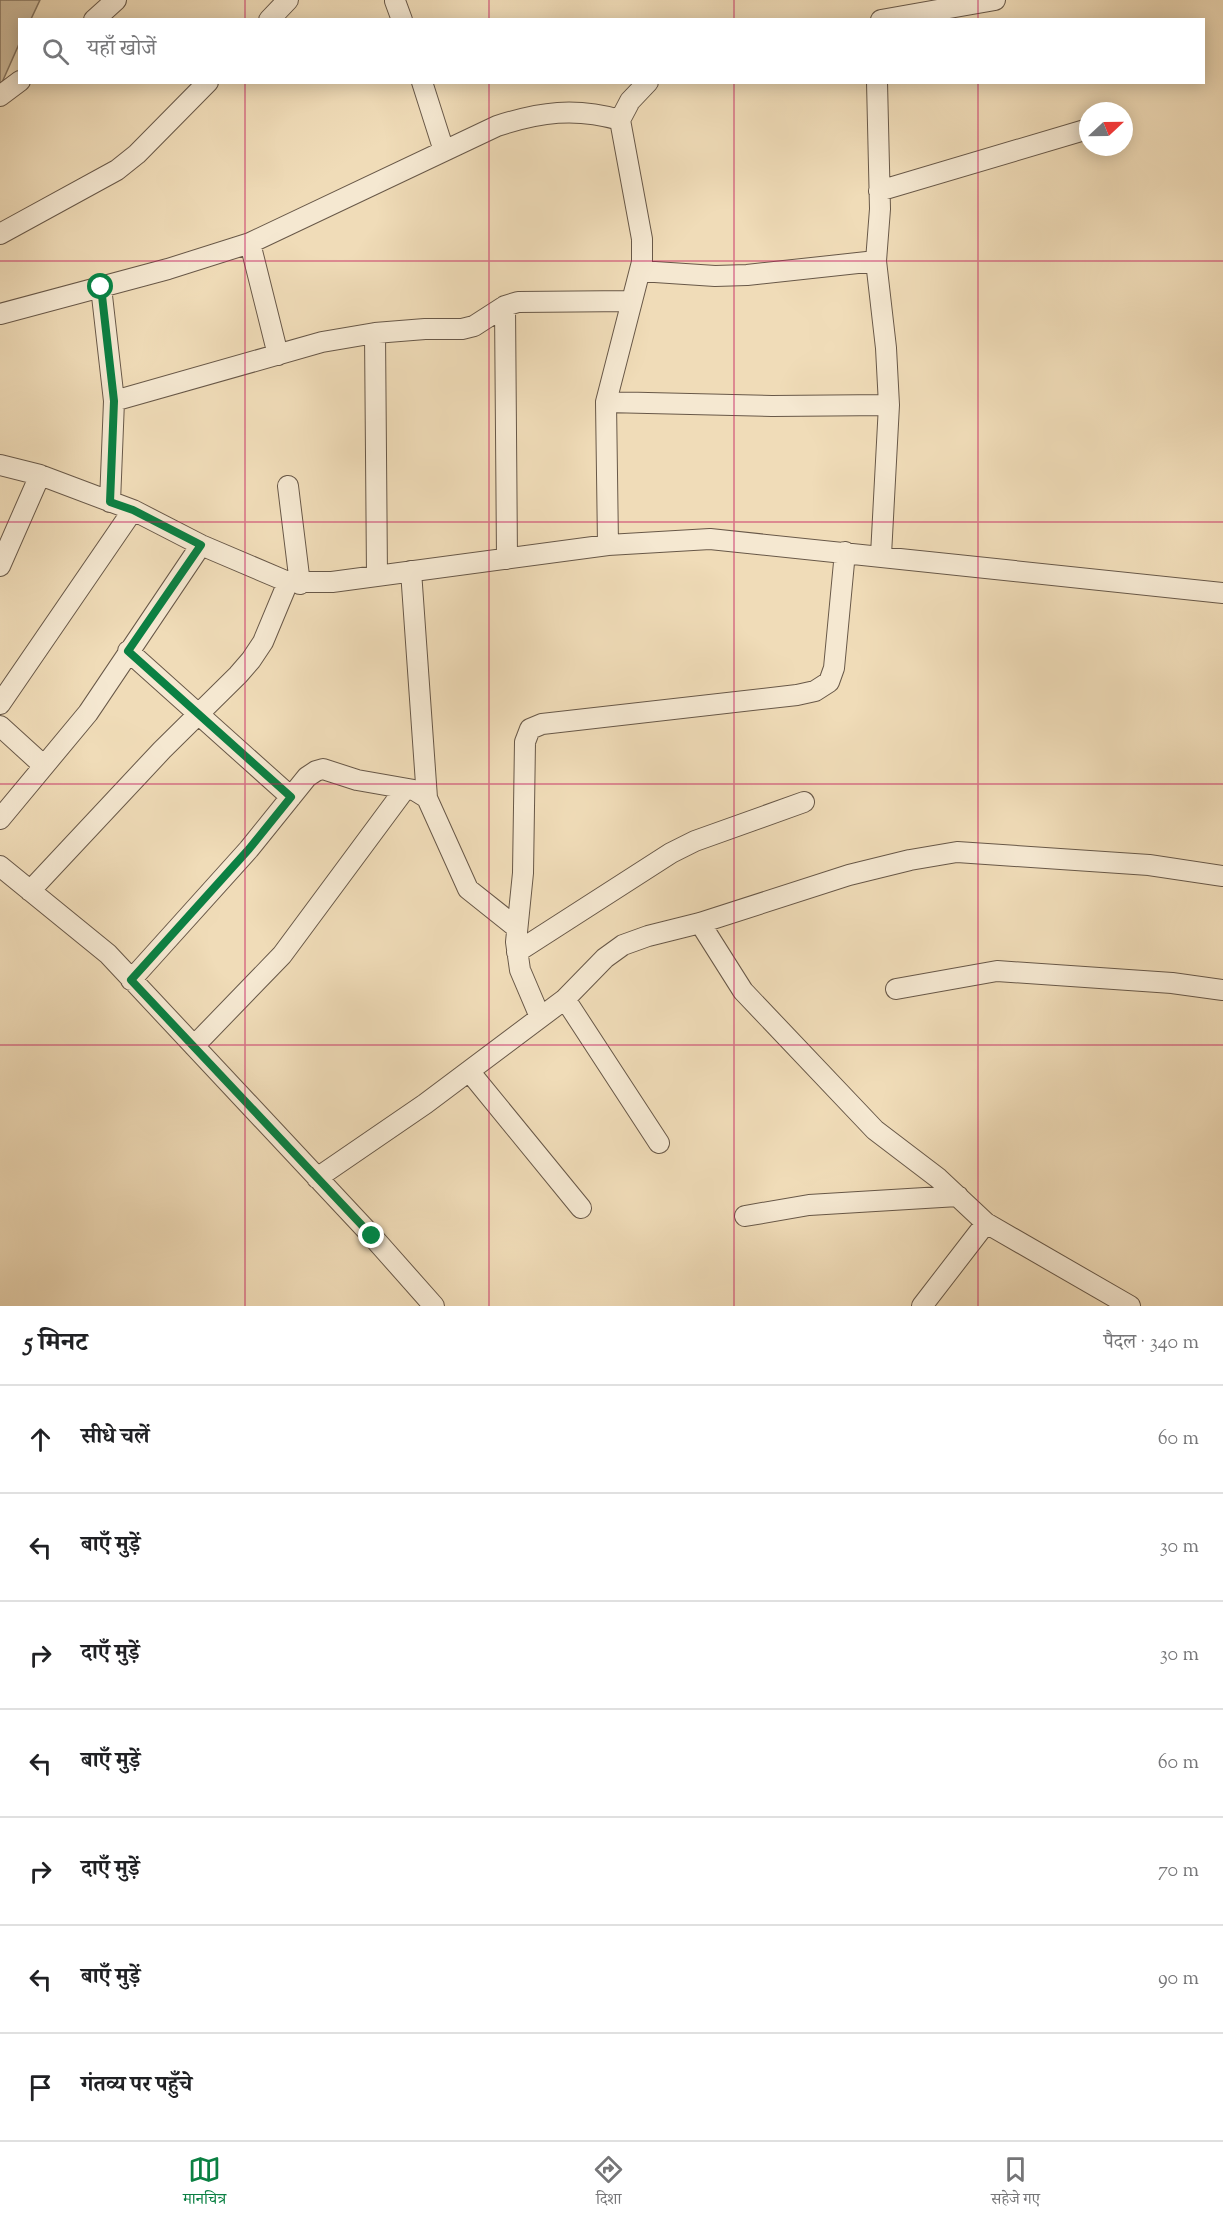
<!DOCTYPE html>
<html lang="hi">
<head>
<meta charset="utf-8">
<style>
	body { margin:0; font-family:"Sorts Mill Goudy","Noto Serif Devanagari",serif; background:#f2f2f2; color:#202124 }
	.compass { position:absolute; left:1079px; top:102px; width:54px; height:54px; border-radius:50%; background:#fff; box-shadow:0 3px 15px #0003; rotate:68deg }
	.stop { position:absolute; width:18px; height:18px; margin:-14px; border:4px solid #0b8043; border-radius:50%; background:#fff }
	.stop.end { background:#0b8043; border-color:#fff; box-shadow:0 2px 6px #0008 }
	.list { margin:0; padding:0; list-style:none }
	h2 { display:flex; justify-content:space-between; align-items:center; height:78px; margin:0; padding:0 24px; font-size:26px }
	h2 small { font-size:20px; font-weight:400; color:#757577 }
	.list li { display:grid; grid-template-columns:39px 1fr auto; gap:18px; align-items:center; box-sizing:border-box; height:108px; padding:0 24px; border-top:2px solid #e0e0e0 }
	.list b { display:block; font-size:22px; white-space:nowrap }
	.list em { font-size:20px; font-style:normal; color:#757577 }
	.icon { flex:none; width:33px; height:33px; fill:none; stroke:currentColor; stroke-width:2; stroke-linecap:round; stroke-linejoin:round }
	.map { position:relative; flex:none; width:1223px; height:1306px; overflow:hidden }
	.search { position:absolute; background:#fff; box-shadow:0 3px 15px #0003; left:18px; right:18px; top:18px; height:66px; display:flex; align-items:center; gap:15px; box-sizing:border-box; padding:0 21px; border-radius:0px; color:#757577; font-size:22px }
	.sheet { height:834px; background:#fff }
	nav { display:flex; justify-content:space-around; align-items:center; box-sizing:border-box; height:84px; border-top:2px solid #e0e0e0; background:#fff; font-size:16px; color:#757577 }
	nav a { display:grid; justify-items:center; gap:3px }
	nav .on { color:#0b8043 }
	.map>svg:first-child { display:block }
	.green { fill:#d1be9f; stroke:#867561; stroke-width:1.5 }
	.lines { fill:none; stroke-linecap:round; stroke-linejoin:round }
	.street-casing { stroke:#685848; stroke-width:22 }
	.street { stroke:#f5e8d1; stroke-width:20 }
	.route { stroke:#0b8043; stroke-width:8 }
	.grid { fill:none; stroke:#c2185b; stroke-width:1.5; stroke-opacity:0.55 }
</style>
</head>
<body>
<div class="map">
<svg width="1223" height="1306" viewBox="0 0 1223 1306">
	<rect width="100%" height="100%" fill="#f0dcb8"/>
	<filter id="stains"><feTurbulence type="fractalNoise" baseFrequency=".00333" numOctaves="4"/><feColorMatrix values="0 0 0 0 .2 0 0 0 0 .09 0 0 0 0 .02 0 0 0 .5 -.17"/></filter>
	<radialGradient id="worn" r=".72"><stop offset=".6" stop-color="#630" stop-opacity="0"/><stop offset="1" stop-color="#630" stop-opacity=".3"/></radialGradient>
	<path class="green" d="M0 0H40L31 19 20 20 19 44 0 87Z"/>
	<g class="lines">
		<g class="street-casing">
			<path id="street" d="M395 1 402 20
				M94 20 116 0
				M269 20 288 0
				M881 20 995 0
				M422 82 444 151
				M877 82 880 209 876 261 886 348 889 405 881 555
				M0 96 20 81
				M879 191 1088 129
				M0 234 117 170 137 154 208 82
				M250 243 278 355
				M640 271 715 276 747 275 876 261
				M101 287 114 401 110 502
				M505 306 507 559
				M0 314 168 269 250 243 497 126C540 112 575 107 620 120
				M375 333 377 576
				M114 401 322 342 375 333 425 329H462L474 326 505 306 518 302 632 301
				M606 402 772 406 889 405
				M0 465 40 475 133 510 201 545 288 582H332L608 545 710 539 1223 593
				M288 486 300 584
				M608 545 606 402 642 262V239L620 120 630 101 648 82
				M0 566 40 475
				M411 571 427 798
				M128 651 291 797
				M0 704 133 510
				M0 726 44 766
				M0 819 88 713 201 545
				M0 866 108 954 372 1236 434 1306
				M30 891 162 750 238 675 251 660 263 642 288 582
				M700 923 743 991 875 1130 938 1178 986 1223
				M517 952 671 853 695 841 804 802
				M131 980 249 849 307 777 316 771 323 769 357 780 414 790 427 798 468 889 517 928
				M896 989 997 971 1172 983 1223 990
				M565 999 659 1143
				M540 1017 520 970 516 942 523 873 525 742 530 729 542 724 797 695 815 691 829 682 834 668 845 552
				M194 1046 282 955 405 789
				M469 1071 581 1208
				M317 1178 425 1104 565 999 605 958 623 945 648 936 700 923 849 875 910 860 957 852 1149 865 1223 876
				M745 1216 809 1205 958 1196
				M922 1306 986 1223 1130 1306"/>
		</g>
		<use href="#street" class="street"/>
	</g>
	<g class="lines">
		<path class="route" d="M101 287 114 401 110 502 133 510 201 545 128 651 291 797 249 849 131 980 372 1236"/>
	</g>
	<path class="grid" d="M245 0V20M489 0V20M734 0V20M978 0V20M245 82V1306M489 82V1306M734 82V1306M978 82V1306M0 261H1223M0 522H1223M0 784H1223M0 1045H1223"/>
	<rect width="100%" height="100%" filter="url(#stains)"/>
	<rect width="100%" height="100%" fill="url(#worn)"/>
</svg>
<svg class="compass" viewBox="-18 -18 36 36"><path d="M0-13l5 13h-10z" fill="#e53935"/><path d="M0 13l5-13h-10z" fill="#757577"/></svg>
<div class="stop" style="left:101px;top:287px"></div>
<div class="stop end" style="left:372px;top:1236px"></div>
<div class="search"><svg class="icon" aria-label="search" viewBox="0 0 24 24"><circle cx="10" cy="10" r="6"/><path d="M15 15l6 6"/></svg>यहाँ खोजें</div>
</div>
<section class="sheet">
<h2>5 मिनट<small>पैदल · 340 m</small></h2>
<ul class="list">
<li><svg class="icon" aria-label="ahead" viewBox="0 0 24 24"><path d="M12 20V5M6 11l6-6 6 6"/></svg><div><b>सीधे चलें</b></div><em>60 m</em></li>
<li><svg class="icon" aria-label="left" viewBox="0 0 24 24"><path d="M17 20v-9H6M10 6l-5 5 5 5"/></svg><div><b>बाएँ मुड़ें</b></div><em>30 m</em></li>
<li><svg class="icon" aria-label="right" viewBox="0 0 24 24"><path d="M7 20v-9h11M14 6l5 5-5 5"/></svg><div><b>दाएँ मुड़ें</b></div><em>30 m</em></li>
<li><svg class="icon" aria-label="left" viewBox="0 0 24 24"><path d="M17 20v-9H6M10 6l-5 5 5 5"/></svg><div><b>बाएँ मुड़ें</b></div><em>60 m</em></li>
<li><svg class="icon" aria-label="right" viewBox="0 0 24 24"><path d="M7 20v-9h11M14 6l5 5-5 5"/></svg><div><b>दाएँ मुड़ें</b></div><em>70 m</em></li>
<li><svg class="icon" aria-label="left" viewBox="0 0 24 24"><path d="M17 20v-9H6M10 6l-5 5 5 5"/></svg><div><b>बाएँ मुड़ें</b></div><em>90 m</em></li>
<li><svg class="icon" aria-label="arrive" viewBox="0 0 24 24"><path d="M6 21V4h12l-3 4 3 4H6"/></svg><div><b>गंतव्य पर पहुँचे</b></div></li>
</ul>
</section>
<nav>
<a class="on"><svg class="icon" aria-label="map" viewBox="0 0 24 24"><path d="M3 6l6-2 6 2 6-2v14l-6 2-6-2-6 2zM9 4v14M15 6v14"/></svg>मानचित्र</a>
<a><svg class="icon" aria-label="directions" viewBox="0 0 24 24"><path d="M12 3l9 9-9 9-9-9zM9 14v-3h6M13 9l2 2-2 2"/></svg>दिशा</a>
<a><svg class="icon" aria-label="saved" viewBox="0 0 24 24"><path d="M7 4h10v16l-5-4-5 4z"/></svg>सहेजे गए</a>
</nav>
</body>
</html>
